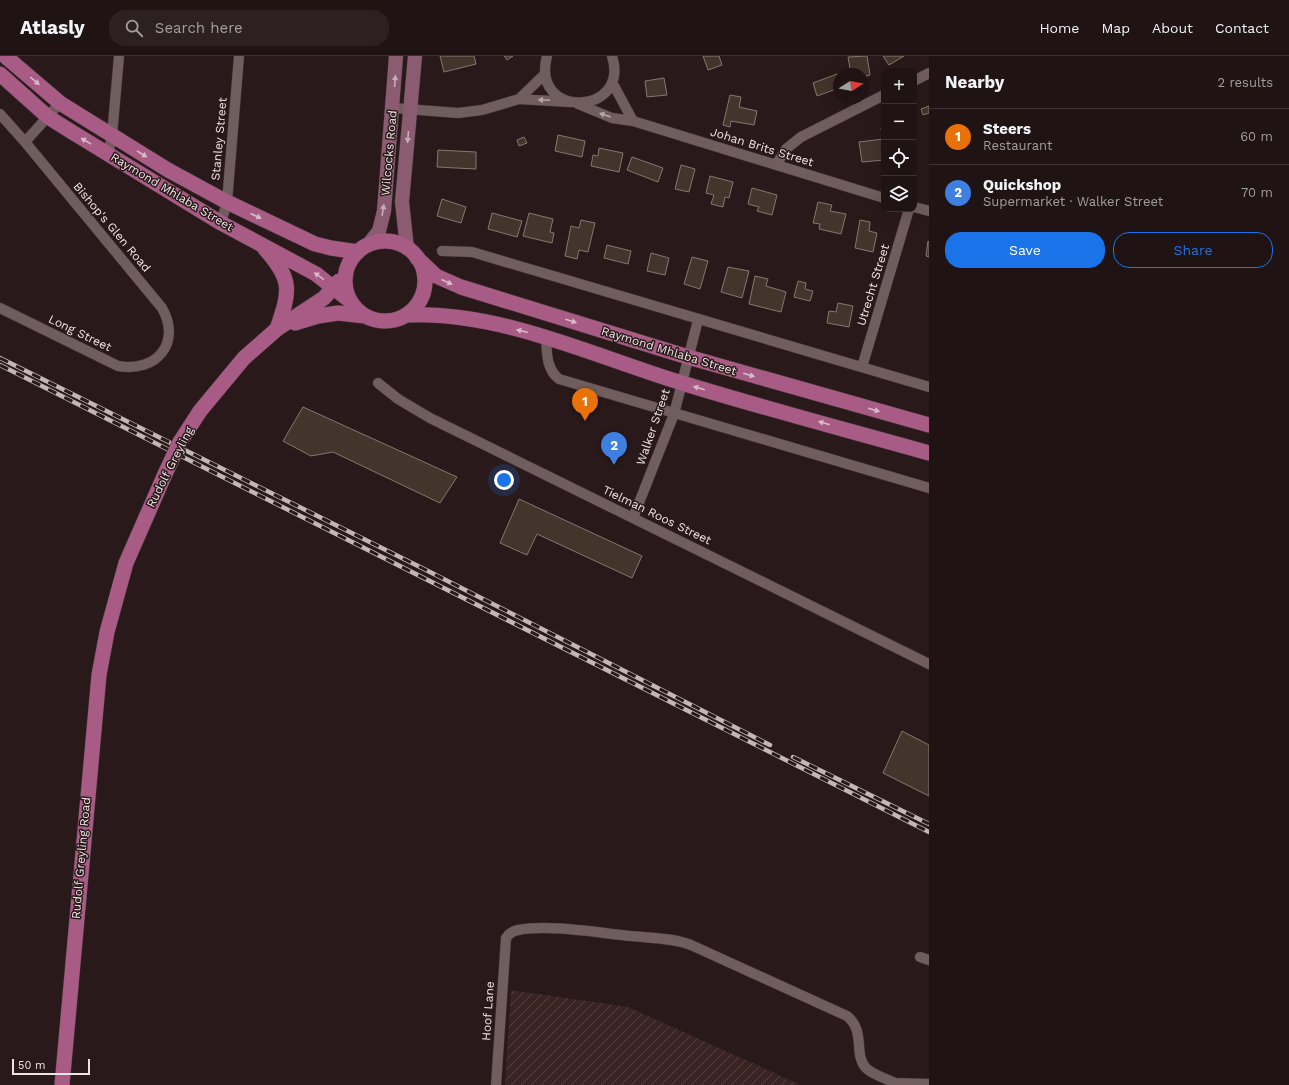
<!DOCTYPE html>
<html lang="en">
<head>
<meta charset="utf-8">
<style>
	body { margin:0; font-family:"Work Sans",sans-serif; background:#2c2022; color:#f1f3f6 }
	.controls { position:absolute; right:12px; top:12px; display:grid; overflow:hidden; border-radius:8px; box-shadow:0 4px 16px #0002 }
	.controls button { width:36px; height:36px; display:grid; place-items:center; padding:0; border:0; border-bottom:1px solid #3c3234; background:#1f1314; color:#f1f3f6; font:20px sans-serif }
	.compass { position:absolute; left:833px; top:12px; width:36px; height:36px; border-radius:50%; background:#1f1314; box-shadow:0 4px 16px #0002; rotate:79deg }
	.scale { position:absolute; left:12px; bottom:10px; width:78px; box-sizing:border-box; padding-left:4px; border:2px solid #efe4e4; border-top:0; font-size:11px; line-height:14px; white-space:nowrap; color:#efe4e4; -webkit-text-stroke:3px #29191a; paint-order:stroke }
	.you { position:absolute; left:504px; top:424px; width:14px; height:14px; margin:-10px; border:3px solid #fff; border-radius:50%; background:#1a73e8; box-shadow:0 0 0 6px #1a73e833 }
	.badge { display:grid; place-items:center; width:26px; height:26px; border-radius:50%; background:#1a73e8; color:#fff; font-size:13px; font-weight:700 }
	.pin { position:absolute; translate:-50% -33px; filter:drop-shadow(0 1px 2px #0008) }
	.pin::after { content:''; position:absolute; top:21px; width:14px; height:12px; background:inherit; clip-path:polygon(0 0,100% 0,50% 100%) }
	.list { margin:0; padding:0; list-style:none }
	h2 { display:flex; justify-content:space-between; align-items:center; height:52px; margin:0; padding:0 16px; font-size:17px }
	h2 small { font-size:13px; font-weight:400; color:#a19ea0 }
	.list li { display:grid; grid-template-columns:26px 1fr auto; gap:12px; align-items:center; box-sizing:border-box; height:56px; padding:0 16px; border-top:1px solid #3c3234 }
	.list b { display:block; font-size:15px; white-space:nowrap }
	.list p { margin:0; font-size:13px; white-space:nowrap; color:#a19ea0 }
	.list em { font-size:13px; font-style:normal; color:#a19ea0 }
	.actions { display:flex; gap:8px; padding:12px 16px }
	.actions a { flex:1; padding:9px 0; border:1px solid #1a73e8; border-radius:16px; text-align:center; font-size:14px; color:#1a73e8 }
	.actions .main { background:#1a73e8; color:#fff }
	.icon { flex:none; width:22px; height:22px; fill:none; stroke:currentColor; stroke-width:2; stroke-linecap:round; stroke-linejoin:round }
	.map { position:relative; flex:none; width:929px; height:1029px; overflow:hidden }
	header { display:flex; align-items:center; gap:24px; box-sizing:border-box; height:56px; padding:0 20px; background:#1f1314; border-bottom:1px solid #3c3234 }
	header strong { font-size:19px }
	nav { display:flex; gap:22px; margin-inline-start:auto; font-size:14px }
	.search { width:280px; height:36px; background:#2c2022; display:flex; align-items:center; gap:10px; box-sizing:border-box; padding:0 14px; border-radius:16px; color:#a19ea0; font-size:15px }
	main { display:flex }
	aside { flex:1; background:#1f1314 }
	.map>svg:first-child { display:block }
	.industrial { fill:url(#industrial-furrows) }
	.building { fill:#43342c; stroke:#88776e }
	.lines { fill:none; stroke-linecap:round; stroke-linejoin:round }
	.street-casing { stroke:#423636; stroke-width:11 }
	.secondary-casing { stroke:#423636; stroke-width:15 }
	.primary-casing { stroke:#423636; stroke-width:16 }
	.street { stroke:#705d5d; stroke-width:10 }
	.secondary { stroke:#8b5c71; stroke-width:14 }
	.primary { stroke:#a75b85; stroke-width:15 }
	.rail-casing { stroke:#c2b6b6; stroke-width:4.5 }
	.rail { stroke:#29191a; stroke-width:3; stroke-dasharray:9; stroke-linecap:butt }
	.primary-bridge-casing { stroke:#423636; stroke-width:16; stroke-linecap:butt }
	.primary-bridge { stroke:#a75b85; stroke-width:15 }
	.oneway { fill:#d9bbc8 }
	.oneway2 { fill:#c7aeb6 }
	.oneway3 { fill:#b6a7a7 }
	.labels { text-anchor:middle; stroke-width:3; stroke-linejoin:round; paint-order:stroke }
	.street-label { font-size:12px; fill:#efe4e4; stroke:#29191a }
</style>
</head>
<body>
<header>
<strong>Atlasly</strong>
<div class="search"><svg class="icon" aria-label="search" viewBox="0 0 24 24"><circle cx="10" cy="10" r="6"/><path d="M15 15l6 6"/></svg>Search here</div>
<nav><a>Home</a><a>Map</a><a>About</a><a>Contact</a></nav>
</header>
<main>
<div class="map">
<svg width="929" height="1029" viewBox="0 0 929 1029">
	<defs>
		<pattern id="industrial-furrows" width="10" height="10" patternUnits="userSpaceOnUse"><rect width="10" height="10" fill="#392323"/><path d="M-1 1l2-2M0 10L10 0M9 11l2-2" fill="none" stroke="#564343"/></pattern>
	</defs>
	<rect width="100%" height="100%" fill="#29191a"/>
	<path class="industrial" d="M511 934 628 951 801 1029H505Z"/>
	<path class="building" d="M440 0H474L476 8 444 16Z
		M504 0H513L507 4Z
		M703 0H719L722 9 708 14Z
		M867 0 870 19 863 21V18H851L848 1Z
		M883 0H904L889 9Z
		M837 18 839 32 817 40 813 27Z
		M664 22 667 39 647 41 645 25Z
		M730 39 741 41 739 51 757 55 754 69 731 65 730 71 723 69Z
		M929 50V57L923 59 921 53Z
		M881 72H884V104L862 106 859 86 883 83Z
		M558 79 585 85 582 101 555 95Z
		M524 81 527 87 519 90 517 84Z
		M599 92 623 97 619 116 591 110 593 99 598 100Z
		M438 94 476 96V113L437 111Z
		M632 101 663 112 658 126 627 114Z
		M681 109 695 113 689 136 675 133Z
		M710 120 733 126 729 142 725 141 723 151 711 148 714 139 706 137Z
		M752 132 777 139 772 159 757 155 759 151 748 148Z
		M442 143 466 151 461 167 437 160Z
		M818 146 832 149 830 155 846 158 841 178 819 173 820 168 813 167Z
		M492 157 522 165 517 181 488 173Z
		M529 157 553 163 550 176 554 177 552 187 523 180Z
		M581 164 595 167 588 196 579 194 577 203 565 200 571 170 579 172Z
		M860 164 870 166 869 175 877 177 873 196 855 192Z
		M928 185 929 186V201L926 200Z
		M607 189 631 195 628 208 604 202Z
		M651 197 669 202 665 219 647 215Z
		M692 201 708 205 700 233 684 228Z
		M728 211 749 215 742 242 721 236Z
		M755 220 768 223 766 230 786 236 781 256 749 248Z
		M798 225 806 227 805 233 813 235 810 245 794 241Z
		M838 247 853 250 849 271 827 267 829 255 836 256Z
		M303 351 457 421 440 447 333 396 311 400 283 385Z
		M519 443 642 500 632 522 537 478 527 499 500 487Z
		M902 675 929 689V740L883 717Z"/>
	<g class="lines">
		<g class="street-casing">
			<path id="street" d="M547 0C530 64 631 60 612 0
				M914 25 929 17
				M612 26 633 65
				M519 43 545 18
				M578 48 612 62 633 65 884 142
				M393 52 458 57 482 54 519 43 569 46
				M0 58 25 86 162 252C182 287 156 317 118 310L0 252
				M25 86 60 47
				M108 98 112 80 119 0
				M776 109 786 93 801 81 884 39
				M914 151 929 155
				M221 167 227 146 239 0
				M442 195 472 196 929 331
				M546 281C547 297 546 313 559 323L929 432
				M862 311 909 153
				M378 327 398 343 430 362 929 608
				M633 462 674 358 698 264
				M920 901 929 904
				M895 1027 929 1028
				M496 1029 506 882C509 877 513 875 518 874 547 868 600 877 631 880 650 882 673 882 691 889L847 960C866 975 853 998 866 1012 874 1020 889 1023 899 1029"/>
		</g>
		<g class="secondary-casing">
			<path id="secondary" d="M368 189 379 175 384 155 396 0
				M407 192 402 146 415 0"/>
		</g>
		<g class="primary-casing">
			<path id="primary" d="M5 0 60 47 168 114 227 146 315 188 331 192 358 196
				M0 18 48 61 72 76 221 167 316 218 349 244
				M345 225a40 40 0 1 1 80 0a40 40 0 1 1-80 0Z
				M265 193C293 224 290 235 277 273
				M417 202 436 220 461 231 688 301 929 369
				M407 259C501 255 593 300 682 327 763 352 847 374 929 397
				M295 267 318 260 338 257 365 260
				M180 386 200 355 244 302 277 273 324 242 339 225
				M62 1029 99 619 107 576 126 507 165 418"/>
		</g>
		<use href="#street" class="street"/>
		<use href="#secondary" class="secondary"/>
		<use href="#primary" class="primary"/>
		<g class="rail-casing">
			<path id="rail" d="M0 302 426 514 770 689
				M0 309 929 776
				M793 701 929 768"/>
		</g>
		<use href="#rail" class="rail"/>
		<g class="primary-bridge-casing">
			<path id="primary-bridge" d="M165 418 180 386"/>
		</g>
		<use href="#primary-bridge" class="primary-bridge"/>
	</g>
	<defs><path id="oneway-solid" d="M-6-.8H1V-3.2L6.5 0L1 3.2V.8H-6Z"/></defs>
	<g class="oneway">
		<use href="#oneway-solid" transform="translate(35 25) rotate(40)"/>
		<use href="#oneway-solid" transform="translate(86 85) rotate(-149)"/>
		<use href="#oneway-solid" transform="translate(142 98) rotate(32)"/>
		<use href="#oneway-solid" transform="translate(256 160) rotate(25)"/>
		<use href="#oneway-solid" transform="translate(319 220) rotate(-144)"/>
		<use href="#oneway-solid" transform="translate(447 226) rotate(24)"/>
		<use href="#oneway-solid" transform="translate(571 265) rotate(17)"/>
		<use href="#oneway-solid" transform="translate(522 275) rotate(-166)"/>
		<use href="#oneway-solid" transform="translate(749 319) rotate(16)"/>
		<use href="#oneway-solid" transform="translate(699 332) rotate(-164)"/>
		<use href="#oneway-solid" transform="translate(874 354) rotate(16)"/>
		<use href="#oneway-solid" transform="translate(824 367) rotate(-164)"/>
	</g>
	<g class="oneway2">
		<use href="#oneway-solid" transform="translate(395 25) rotate(-86)"/>
		<use href="#oneway-solid" transform="translate(408 81) rotate(95)"/>
		<use href="#oneway-solid" transform="translate(383 154) rotate(-81)"/>
	</g>
	<g class="oneway3">
		<use href="#oneway-solid" transform="translate(544 44) rotate(-177)"/>
		<use href="#oneway-solid" transform="translate(605 59) rotate(-161)"/>
	</g>
	<g class="labels">
		<g class="street-label">
			<text transform="translate(219 83) rotate(-85)" y="4">Stanley Street</text>
			<text transform="translate(762 91) rotate(17)" y="4">Johan Brits Street</text>
			<text transform="translate(389 97) rotate(-85)" y="4">Wilcocks Road</text>
			<text transform="translate(172 136) rotate(31)" y="4">Raymond Mhlaba Street</text>
			<text transform="translate(112 171) rotate(50)" y="4">Bishop's Glen Road</text>
			<text transform="translate(873 229) rotate(-73)" y="4">Utrecht Street</text>
			<text transform="translate(80 277) rotate(26)" y="4">Long Street</text>
			<text transform="translate(669 295) rotate(17)" y="4">Raymond Mhlaba Street</text>
			<text transform="translate(653 371) rotate(-71)" y="4">Walker Street</text>
			<text transform="translate(170 411) rotate(-63)" y="4">Rudolf Greyling</text>
			<text transform="translate(657 459) rotate(26)" y="4">Tielman Roos Street</text>
			<text transform="translate(81 802) rotate(-85)" y="4">Rudolf Greyling Road</text>
			<text transform="translate(488 955) rotate(-86)" y="4">Hoof Lane</text>
		</g>
	</g>
</svg>
<div class="controls">
<button>+</button>
<button>−</button>
<button><svg class="icon" aria-label="locate" viewBox="0 0 24 24"><circle cx="12" cy="12" r="6"/><path d="M12 2v4M12 18v4M2 12h4M18 12h4"/></svg></button>
<button><svg class="icon" aria-label="layers" viewBox="0 0 24 24"><path d="M12 4l9 5-9 5-9-5zM3 14l9 5 9-5"/></svg></button>
</div>
<svg class="compass" viewBox="-18 -18 36 36"><path d="M0-13l5 13h-10z" fill="#e53935"/><path d="M0 13l5-13h-10z" fill="#a19ea0"/></svg>
<div class="scale">50 m</div>
<div class="you"></div>
<div class="pin badge" style="left:585px;top:365px;background:#e8710a">1</div>
<div class="pin badge" style="left:614px;top:409px;background:#3f7fe0">2</div>
</div>
<aside>
<h2>Nearby<small>2 results</small></h2>
<ul class="list">
<li><span class="badge" style="background:#e8710a">1</span><div><b>Steers</b><p>Restaurant</p></div><em>60 m</em></li>
<li><span class="badge" style="background:#3f7fe0">2</span><div><b>Quickshop</b><p>Supermarket · Walker Street</p></div><em>70 m</em></li>
</ul>
<div class="actions"><a class="main">Save</a><a>Share</a></div>
</aside>
</main>
</body>
</html>
